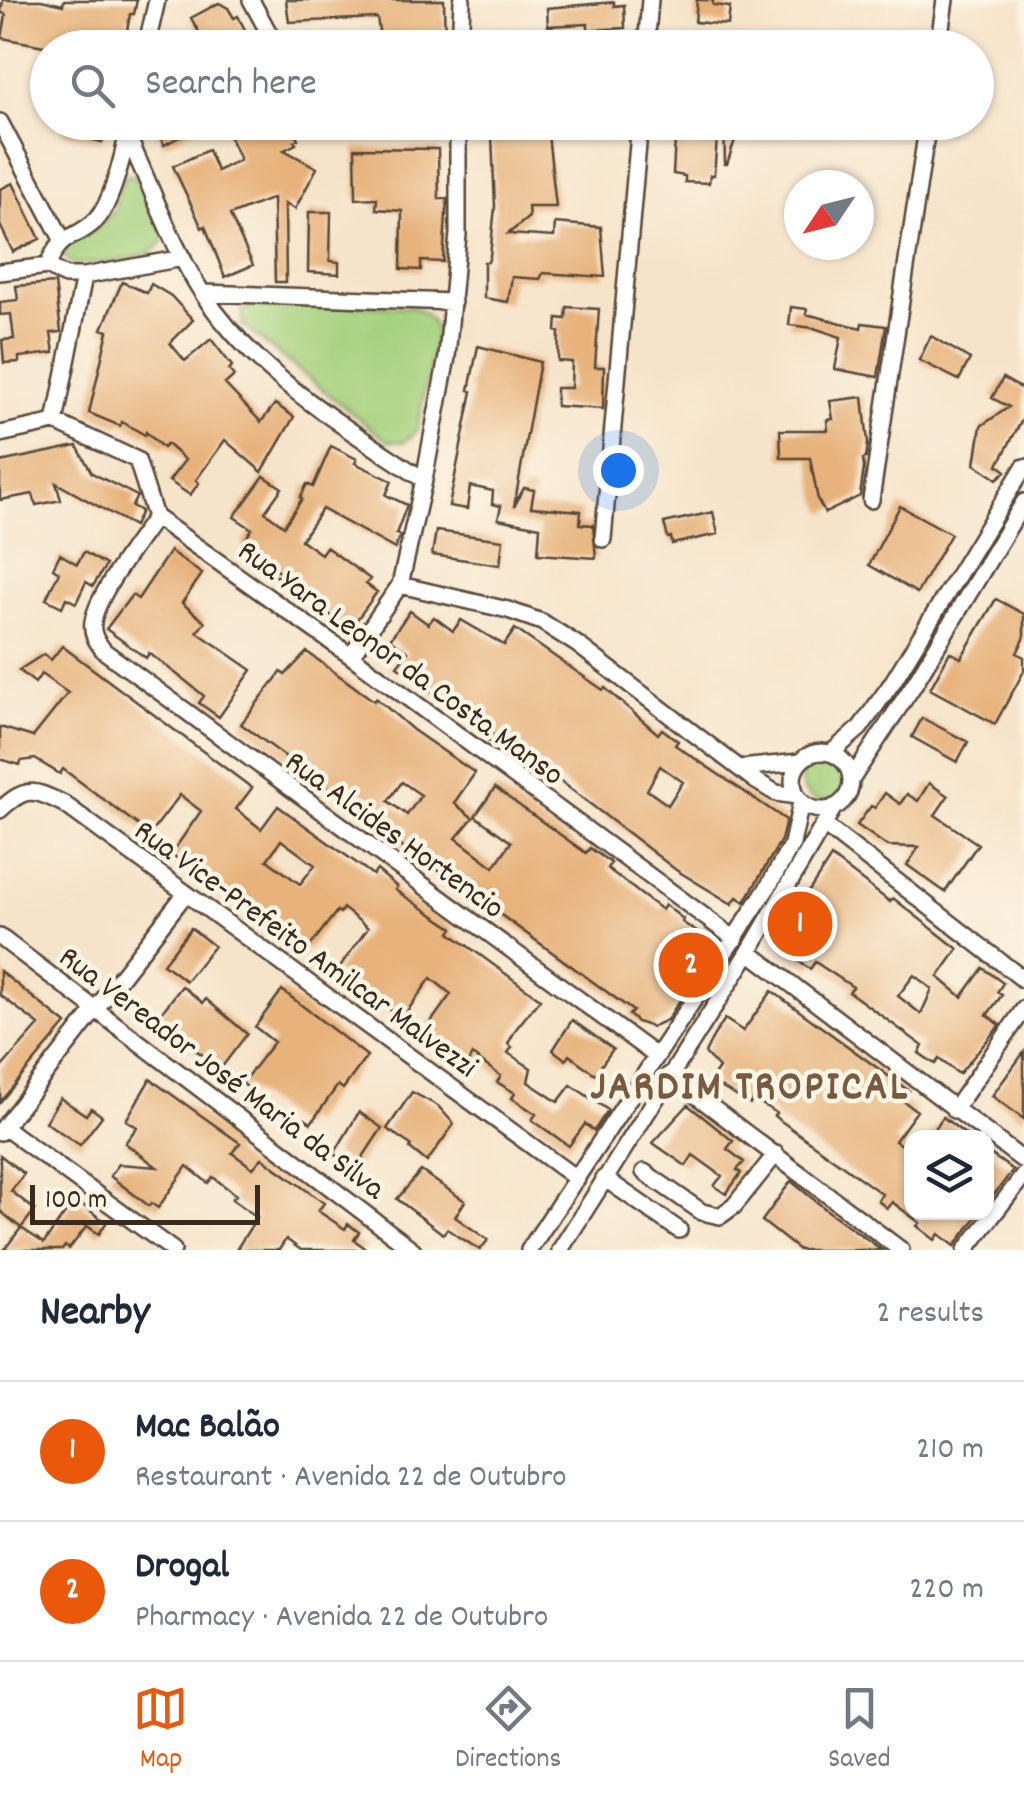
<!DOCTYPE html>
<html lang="en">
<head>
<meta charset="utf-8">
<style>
	body { margin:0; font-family:Dekko,sans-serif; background:#f2f2f3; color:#1f2937 }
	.controls { position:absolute; right:30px; bottom:30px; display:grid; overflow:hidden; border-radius:20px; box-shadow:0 2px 8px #0004 }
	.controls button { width:90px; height:90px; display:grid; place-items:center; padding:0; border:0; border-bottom:2px solid #e0e1e3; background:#fff; color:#1f2937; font:50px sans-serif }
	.compass { position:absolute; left:784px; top:170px; width:90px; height:90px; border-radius:50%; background:#fff; box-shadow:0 2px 8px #0004; rotate:235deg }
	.scale { position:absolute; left:30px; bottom:25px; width:230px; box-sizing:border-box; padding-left:10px; border:5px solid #3b2a1e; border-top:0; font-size:28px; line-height:35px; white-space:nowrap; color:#3b2a1e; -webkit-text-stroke:8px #fcf5e5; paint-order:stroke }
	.you { position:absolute; left:618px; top:470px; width:35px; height:35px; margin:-25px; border:8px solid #fff; border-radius:50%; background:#1a73e8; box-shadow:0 0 0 15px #1a73e833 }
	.badge { display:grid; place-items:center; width:65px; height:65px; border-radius:50%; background:#ea580c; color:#fff; font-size:32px; font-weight:700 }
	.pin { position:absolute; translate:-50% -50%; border:5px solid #fff; box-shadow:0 2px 10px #0006 }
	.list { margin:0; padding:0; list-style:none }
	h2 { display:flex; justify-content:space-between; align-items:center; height:130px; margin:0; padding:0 40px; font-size:42px }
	h2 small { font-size:32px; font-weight:400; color:#747a83 }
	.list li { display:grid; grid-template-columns:65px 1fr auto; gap:30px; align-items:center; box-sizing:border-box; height:140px; padding:0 40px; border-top:2px solid #e0e1e3 }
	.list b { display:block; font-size:38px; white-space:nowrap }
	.list p { margin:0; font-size:32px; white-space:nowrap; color:#747a83 }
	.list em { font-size:32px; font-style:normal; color:#747a83 }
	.icon { flex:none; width:55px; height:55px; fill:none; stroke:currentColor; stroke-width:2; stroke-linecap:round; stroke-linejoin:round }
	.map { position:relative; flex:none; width:1024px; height:1250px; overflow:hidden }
	.search { position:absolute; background:#fff; box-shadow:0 2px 8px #0004; left:30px; right:30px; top:30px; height:110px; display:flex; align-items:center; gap:25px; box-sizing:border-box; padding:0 35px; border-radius:55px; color:#747a83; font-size:38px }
	.sheet { height:410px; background:#fff }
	nav { display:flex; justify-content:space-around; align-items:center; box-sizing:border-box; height:140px; border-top:2px solid #e0e1e3; background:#fff; font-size:28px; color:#747a83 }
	nav a { display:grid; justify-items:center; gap:5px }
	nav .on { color:#ea580c }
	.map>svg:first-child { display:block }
	.green { fill:#a6d17e; stroke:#707e4e; stroke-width:2.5 }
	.building { fill:#e7b27b; fill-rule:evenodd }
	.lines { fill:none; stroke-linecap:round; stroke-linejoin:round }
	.minor-casing { stroke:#574638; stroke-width:20 }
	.minor { stroke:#fff; stroke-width:15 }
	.labels { text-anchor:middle; stroke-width:9; stroke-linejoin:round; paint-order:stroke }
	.street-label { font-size:32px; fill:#3b2a1e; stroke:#fcf5e5 }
	.district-label { font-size:42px; font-weight:bold; letter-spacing:2.5px; fill:#775a3f; stroke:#fcf5e5 }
</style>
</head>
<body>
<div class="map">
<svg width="1024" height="1250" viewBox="0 0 1024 1250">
	<rect width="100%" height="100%" fill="#fcf5e5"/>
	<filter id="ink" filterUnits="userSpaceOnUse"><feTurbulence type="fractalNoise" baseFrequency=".01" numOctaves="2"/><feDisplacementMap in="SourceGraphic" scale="20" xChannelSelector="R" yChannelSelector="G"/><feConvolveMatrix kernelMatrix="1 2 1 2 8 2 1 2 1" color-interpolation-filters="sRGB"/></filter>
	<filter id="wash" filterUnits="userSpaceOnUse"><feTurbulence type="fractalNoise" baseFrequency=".0048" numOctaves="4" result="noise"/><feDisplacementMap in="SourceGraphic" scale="40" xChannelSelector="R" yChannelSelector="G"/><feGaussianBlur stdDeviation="2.25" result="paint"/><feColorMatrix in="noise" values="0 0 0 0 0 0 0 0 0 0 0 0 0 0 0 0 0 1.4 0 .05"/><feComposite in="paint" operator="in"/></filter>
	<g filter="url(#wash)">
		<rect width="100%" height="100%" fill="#f6e4ca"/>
		<path class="green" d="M134 175 165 237C153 265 102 261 75 265 64 261 63 254 65 243 85 233 111 225 117 201 119 191 119 184 124 176Z
			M256 301 413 307C426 312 432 319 436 333L417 431 404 442 387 441 242 325 243 310Z
			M801 779a22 22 0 1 1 44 0a22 22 0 1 1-44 0Z"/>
		<g id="blocks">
			<path class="building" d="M3 0H41L63 5 64 0H137L134 14H130L124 48H54L2 38 6 15 1 12Z
				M286 0H444L445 48H382L377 18 289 22Z
				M697 0H713V5L730 7 728 25 695 22Z
				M614 2V6L624 5 625 28 588 30V24L548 26 547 8Z
				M219 3 228 8 234 18 238 16 254 48H173L200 34 191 18Z
				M65 122H107L102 142 63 133Z
				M168 122H207L164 145 156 129Z
				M223 122H290L298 139 294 141 296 144 284 150 317 168 295 209 285 204 286 282H275L273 198 230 215 253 265 225 277 205 226 202 228 173 166 208 150 217 171 240 160Z
				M724 122H741L727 164H725Z
				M548 134 556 207H528L529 217 508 234 554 237 555 223 601 227 605 277 543 273 540 279 512 277 508 302 484 298V262H488L490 256 495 207 492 136Z
				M695 137 717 138 714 175H710L709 183 685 182V176L673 174 675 139 695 140Z
				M355 148 438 149 439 199H447L443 262 421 261V270L401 269 402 211 376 209 377 198 356 199Z
				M13 183 40 239 13 252 0 225V189Z
				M309 212H331L330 261 339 262V274L308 272Z
				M122 282 147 293 151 284 171 296 193 320 170 343 185 361 211 339 232 366 229 370 234 376 225 384 261 422 275 404 294 417 262 472 225 440 196 480 199 483 190 495 169 481 185 460 167 444 163 448 146 432 145 435 122 422 120 426 89 413 108 331 102 329Z
				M55 283 61 332 51 333 54 353 19 357V362L4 363 2 340 14 339 11 314 0 315V302L18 300 16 286Z
				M567 307 599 309 595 367H604L603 409 556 406V388H571L572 362 558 361 559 332 556 331 557 318 566 319Z
				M791 307 807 309 806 314 861 328 862 323 886 326 878 377 835 369 841 337 814 328 789 325Z
				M931 336 970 359 959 380 919 360Z
				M478 346 540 362 514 507 524 488 534 490 531 507 581 511 580 524 593 525 596 558 538 554 540 527 498 519 501 506 492 504 493 491 470 486 467 509 449 506 472 391 469 390Z
				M1003 378 1024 390V416L998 465 1006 471 997 479 975 464 981 426 1009 407 992 398Z
				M863 397 868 443 866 458 863 459 864 468 860 496 825 513 818 500 810 458H781L780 430H828L827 420 833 419 830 401Z
				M77 446 92 473 137 496 132 506 141 511 134 526 56 483 61 500 36 505 33 494 0 500V462Z
				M331 446 357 459 355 463 392 481 386 495 407 505 396 534 400 536 395 549 322 509 301 540 321 554 326 547 370 579 366 584 377 592 350 629 276 576 286 577 242 544 252 529 234 517 264 476 282 488 265 512 284 526 302 499 300 498 307 484 313 487Z
				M900 506 951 534 917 593 869 565Z
				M713 512 718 534 672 544 671 537 668 538 664 523Z
				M436 531 503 540 500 565 432 555Z
				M170 551 202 574 182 603 205 622 197 632 252 670 219 717 199 703 204 696 187 682 149 653 146 658 106 629 132 595 138 599Z
				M84 552 106 565 93 586 86 582 76 603 66 598 62 607 46 599 59 572 53 568 60 554 77 564Z
				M996 599 1024 614V639L1017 653 1024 657V671L995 724 930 689 950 652 961 658Z
				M410 611 428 624 434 617 453 631 461 620 504 645 515 629 603 690 605 688 658 734 662 729 678 741 675 745 786 820 781 840 745 902 737 897 732 904 676 870 507 740 501 749 488 740 492 734 476 720 456 706 454 708 397 666 408 652 390 639ZM660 766 683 782 668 805 647 790Z
				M62 646 252 788 236 809 261 829 278 806 373 875 377 870 397 887 395 890 453 928 450 933 540 999 516 1029 508 1044 512 1047 508 1053 531 1068 528 1082 558 1102 571 1085 608 1110 594 1131 585 1124 569 1146 532 1120 536 1114 512 1098 515 1093 497 1082 501 1076 472 1055 467 1064 421 1036 451 994 431 978 402 1018 336 972 368 928 343 908 340 913 337 911 307 950 171 854 201 811 180 795 150 834 63 769 60 774 35 759 21 761 20 765 0 759V727L33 737 68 693 41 674 35 683 19 670 44 654 51 660ZM281 840 315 865 300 884 267 860Z
				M307 652 374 701 376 698 413 730 475 773 454 803 473 818 456 838 494 867 511 842 475 816 495 788 586 853 590 848 611 863 607 868 643 896 662 910 665 905 683 919 682 922 716 945 667 1020 651 1027 637 1022 629 1015 633 1011 417 854 414 856 395 842 398 839 241 724 281 672 285 675ZM402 782 421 795 407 815 388 801Z
				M922 718 968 742 957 762 912 737Z
				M929 783 948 796 935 815 978 844 945 892 907 865 919 847 887 846 857 825 871 806 875 808 885 793 900 804 907 794 918 801Z
				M831 857 890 902 893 898 958 949 938 977 962 997 983 968 1003 983 997 992 1002 995 987 1015 1000 1025 959 1074 939 1059 935 1064 919 1053 923 1046 849 992 853 987 815 962 810 969 786 953 780 936ZM914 975 932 989 921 1014 898 996Z
				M191 928 214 946 186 981 163 964Z
				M0 971 66 1024 0 1102V1069L39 1025 0 995Z
				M182 986 203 1003 206 999 247 1034 221 1068 155 1021Z
				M282 990 367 1056 343 1089 338 1085 311 1123 305 1119 300 1127 242 1083 274 1042 255 1027Z
				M772 991 909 1091 902 1100 917 1111 895 1141 912 1152V1212H980L955 1246 939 1234 935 1240 917 1226 920 1223 892 1202 887 1208 878 1201 882 1194 774 1116 776 1113 754 1099 750 1104 710 1081 719 1068 705 1053 714 1035 725 1019 743 1031Z
				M572 1020 613 1049 595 1074 569 1055 566 1060 553 1050Z
				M1024 1052V1119L992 1096Z
				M150 1079 240 1143 232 1153 253 1168 262 1158 324 1203 318 1211 345 1229 348 1224 359 1232 354 1240 368 1250H301L286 1239 279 1250H236L257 1217 232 1199 236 1195 213 1177 208 1183 187 1166 158 1208 151 1203 149 1206 110 1176 119 1164 157 1167 125 1143 137 1127 126 1120Z
				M412 1092 438 1106 454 1124 427 1162 410 1148 411 1145 387 1129Z
				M60 1098 86 1115 91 1108 102 1116 80 1145 45 1122Z
				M688 1105 733 1141 727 1149 744 1162 737 1170 741 1173 726 1194 714 1186 722 1176 718 1173 693 1155 686 1166 653 1143Z
				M359 1112 382 1128 355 1169 334 1154Z
				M943 1117 970 1138H928Z
				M986 1151 1013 1170 986 1205Z
				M0 1155 24 1174 11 1191 35 1210 21 1228 0 1211Z
				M421 1171 465 1201 455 1217 488 1240 480 1250 447 1229 443 1234 397 1199Z
				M791 1181 828 1211 882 1250H799L762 1221Z
				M75 1199 106 1223 99 1234 87 1226 69 1249 65 1246 62 1250H4L21 1228 44 1243Z"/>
		</g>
	</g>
	<g filter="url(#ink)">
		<use href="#blocks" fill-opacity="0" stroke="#574638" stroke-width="2.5"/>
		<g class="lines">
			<g class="minor-casing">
				<path id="minor" d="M251 0 277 48
					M146 48 157 0
					M460 48 462 0
					M646 48 650 0
					M938 48 945 0
					M0 122 62 239
					M331 122 359 125 458 123
					M127 135C152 188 171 245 203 294 256 375 345 427 424 480
					M48 266C61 230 75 242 97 219 113 201 125 147 130 122
					M0 272 48 266 65 276H84L183 258
					M203 293 453 302
					M55 422 137 460 155 517 351 656 735 939
					M55 422 84 276
					M0 434 55 422
					M871 500 928 122
					M155 517C138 542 97 594 93 622 91 634 97 642 104 651L656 1056
					M603 539 640 122
					M400 585 508 610 542 622 578 645 756 781 776 793 797 796
					M351 656 400 585 424 480 447 357 458 234V122
					M793 781a29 29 0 1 1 58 0a29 29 0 1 1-58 0Z
					M831 753 860 728 892 683 1024 467
					M740 768 800 762
					M851 780 913 686 1024 502
					M0 810C26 786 33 789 64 804L577 1179
					M824 825 1024 980
					M0 937 413 1250
					M749 952 1024 1161
					M669 1075 901 1250
					M954 1110 1024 1009
					M4 1127 173 1250
					M0 1132 186 893
					M644 1172 702 1212 720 1216 734 1206 776 1154
					M604 1178 679 1230
					M529 1250 768 887 792 844 801 802
					M560 1250 749 952 834 807
					M966 1250 1024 1175"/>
			</g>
			<use href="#minor" class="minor"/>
		</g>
	</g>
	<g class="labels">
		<g class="street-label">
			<text transform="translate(402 661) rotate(36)" y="11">Rua Yara Leonor da Costa Manso</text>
			<text transform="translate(396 833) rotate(36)" y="11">Rua Alcides Hortencio</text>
			<text transform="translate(307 947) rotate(36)" y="11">Rua Vice-Prefeito Amilcar Malvezzi</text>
			<text transform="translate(223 1071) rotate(37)" y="11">Rua Vereador José Maria da Silva</text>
		</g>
		<g class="district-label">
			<text x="750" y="1098">JARDIM TROPICAL</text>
		</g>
	</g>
</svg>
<div class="controls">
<button><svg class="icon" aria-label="layers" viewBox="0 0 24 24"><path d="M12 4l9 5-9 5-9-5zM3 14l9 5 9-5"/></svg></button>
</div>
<svg class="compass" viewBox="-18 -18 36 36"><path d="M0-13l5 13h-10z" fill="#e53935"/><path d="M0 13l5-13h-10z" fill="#747a83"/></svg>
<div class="scale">100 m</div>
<div class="you"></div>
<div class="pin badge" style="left:800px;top:924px">1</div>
<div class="pin badge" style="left:691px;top:965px">2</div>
<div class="search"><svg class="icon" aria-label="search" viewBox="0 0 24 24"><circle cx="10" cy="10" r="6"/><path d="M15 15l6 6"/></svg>Search here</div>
</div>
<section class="sheet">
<h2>Nearby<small>2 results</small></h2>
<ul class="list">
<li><span class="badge">1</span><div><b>Mac Balão</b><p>Restaurant · Avenida 22 de Outubro</p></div><em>210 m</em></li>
<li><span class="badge">2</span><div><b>Drogal</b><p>Pharmacy · Avenida 22 de Outubro</p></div><em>220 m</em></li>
</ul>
</section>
<nav>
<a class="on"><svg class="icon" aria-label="map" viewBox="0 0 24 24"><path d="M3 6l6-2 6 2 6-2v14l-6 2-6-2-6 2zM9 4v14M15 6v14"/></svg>Map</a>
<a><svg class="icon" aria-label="directions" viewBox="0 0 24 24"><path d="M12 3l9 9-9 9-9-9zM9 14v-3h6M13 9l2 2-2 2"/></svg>Directions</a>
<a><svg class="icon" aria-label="saved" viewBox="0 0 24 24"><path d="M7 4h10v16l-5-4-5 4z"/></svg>Saved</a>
</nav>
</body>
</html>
